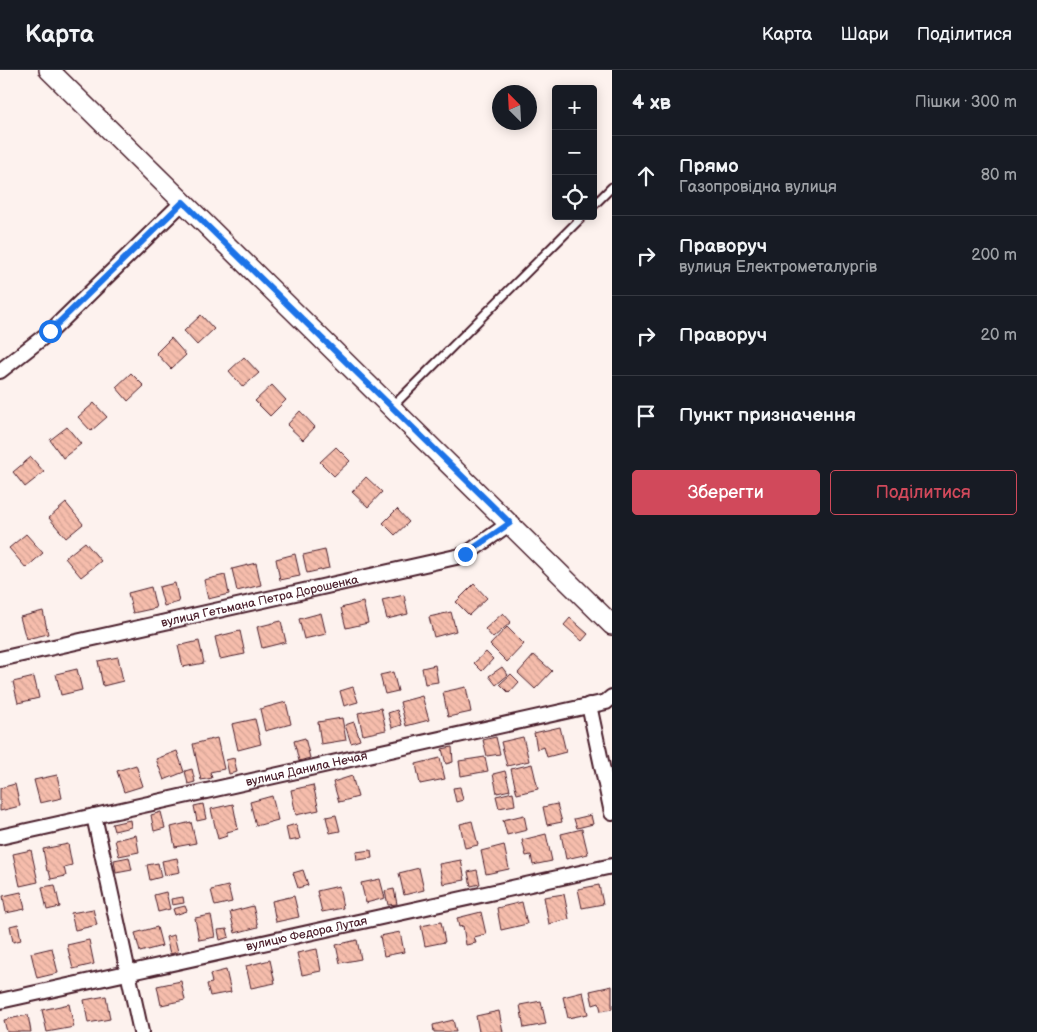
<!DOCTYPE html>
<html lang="uk">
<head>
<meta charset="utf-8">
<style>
	body { margin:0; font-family:"Balsamiq Sans",sans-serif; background:#20242c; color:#f1f3f6 }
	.controls { position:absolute; right:15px; top:15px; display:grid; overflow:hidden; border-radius:5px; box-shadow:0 2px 12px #0003 }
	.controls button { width:45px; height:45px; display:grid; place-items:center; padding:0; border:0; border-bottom:1px solid #363941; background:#171b24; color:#f1f3f6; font:25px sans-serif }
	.compass { position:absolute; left:492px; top:15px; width:45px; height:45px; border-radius:50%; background:#171b24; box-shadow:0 2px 12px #0003; rotate:336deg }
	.stop { position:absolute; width:15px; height:15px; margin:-11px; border:4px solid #1a73e8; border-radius:50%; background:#fff }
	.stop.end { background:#1a73e8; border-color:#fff; box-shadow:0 1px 5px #0008 }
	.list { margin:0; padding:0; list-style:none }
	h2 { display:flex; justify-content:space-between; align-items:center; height:65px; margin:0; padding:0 20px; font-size:21px }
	h2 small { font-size:16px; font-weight:400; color:#9ea1a6 }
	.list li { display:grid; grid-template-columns:32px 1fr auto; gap:15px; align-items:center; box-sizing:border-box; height:80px; padding:0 20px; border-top:1px solid #363941 }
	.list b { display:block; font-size:19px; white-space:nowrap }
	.list p { margin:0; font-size:16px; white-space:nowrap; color:#9ea1a6 }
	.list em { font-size:16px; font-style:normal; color:#9ea1a6 }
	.actions { display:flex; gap:10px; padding:15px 20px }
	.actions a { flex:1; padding:11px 0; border:1px solid #d1495b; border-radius:5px; text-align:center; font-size:18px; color:#d1495b }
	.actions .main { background:#d1495b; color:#fff }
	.icon { flex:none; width:28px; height:28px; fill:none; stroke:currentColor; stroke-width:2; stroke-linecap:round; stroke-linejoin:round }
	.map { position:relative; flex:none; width:612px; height:962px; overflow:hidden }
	header { display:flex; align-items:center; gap:30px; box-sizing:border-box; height:70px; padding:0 25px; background:#171b24; border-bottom:1px solid #363941 }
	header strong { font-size:24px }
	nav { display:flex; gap:28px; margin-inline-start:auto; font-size:18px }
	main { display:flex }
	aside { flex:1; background:#171b24 }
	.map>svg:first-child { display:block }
	.building { fill:url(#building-back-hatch); stroke:#4a1f2b }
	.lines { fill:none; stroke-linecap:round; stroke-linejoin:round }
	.lane-casing { stroke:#4a1f2b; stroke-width:11 }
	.street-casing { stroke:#4a1f2b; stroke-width:18 }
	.secondary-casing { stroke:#4a1f2b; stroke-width:22 }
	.lane { stroke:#fff; stroke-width:7 }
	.street { stroke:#fff; stroke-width:14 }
	.secondary { stroke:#fff; stroke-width:19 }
	.route { stroke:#1a73e8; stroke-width:6 }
	.labels { text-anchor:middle; stroke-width:4.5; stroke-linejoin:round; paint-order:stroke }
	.street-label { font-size:12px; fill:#4a1f2b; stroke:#fff }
</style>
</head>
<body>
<header>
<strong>Карта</strong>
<nav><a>Карта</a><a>Шари</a><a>Поділитися</a></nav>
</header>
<main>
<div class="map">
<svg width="612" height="962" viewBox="0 0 612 962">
	<defs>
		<pattern id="building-back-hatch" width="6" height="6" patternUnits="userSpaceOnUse" patternTransform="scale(1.25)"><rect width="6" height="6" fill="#f6bdac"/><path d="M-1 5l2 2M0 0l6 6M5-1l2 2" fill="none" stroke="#d4a294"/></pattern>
	</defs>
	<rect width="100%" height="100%" fill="#fdf2ee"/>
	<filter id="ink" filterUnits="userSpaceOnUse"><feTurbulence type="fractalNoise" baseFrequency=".02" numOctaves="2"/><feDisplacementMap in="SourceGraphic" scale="10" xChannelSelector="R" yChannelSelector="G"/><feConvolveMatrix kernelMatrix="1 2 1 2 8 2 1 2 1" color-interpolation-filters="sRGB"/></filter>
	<g filter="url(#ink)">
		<path class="building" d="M201 245 214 259 197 275 184 261Z
			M171 268 186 285 171 299 156 283Z
			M244 287 259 303 243 317 229 301Z
			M131 303 144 316 128 331 116 317Z
			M272 315 286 330 270 346 255 331Z
			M94 333 107 347 91 361 78 347Z
			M300 341 315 357 303 370 287 355Z
			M67 357 81 374 63 388 50 370Z
			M336 377 350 391 334 406 320 392Z
			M31 387 44 402 25 417 13 402Z
			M366 407 382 422 368 437 352 422Z
			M66 433 83 454 66 468 49 448Z
			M397 439 409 452 395 465 383 453Z
			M26 464 43 483 26 498 9 478Z
			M85 472 101 491 81 507 65 488Z
			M325 480 329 498 307 503 303 485Z
			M295 484 300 506 280 510 276 489Z
			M256 493 261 515 237 521 232 499Z
			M225 505 229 524 208 529 204 510Z
			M175 513 179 532 164 536 159 517Z
			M474 514 487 528 469 545 456 532Z
			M151 517 156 538 133 543 128 523Z
			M404 525 408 544 387 549 382 530Z
			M363 532 368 553 346 558 341 538Z
			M43 541 48 564 26 569 20 547Z
			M451 542 456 561 434 567 429 547Z
			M321 543 326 564 304 569 299 549Z
			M503 543 511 552 493 568 485 559Z
			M570 548 588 564 582 571 564 555Z
			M281 551 286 572 262 578 257 557Z
			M507 557 524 574 507 592 490 575Z
			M240 561 245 584 220 589 215 567Z
			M199 571 204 593 183 597 178 576Z
			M486 582 493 589 482 601 474 593Z
			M534 585 552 601 535 619 518 603Z
			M118 587 123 611 103 616 98 591Z
			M435 595 438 612 425 614 422 598Z
			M502 597 508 605 496 615 489 606Z
			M77 599 82 620 61 625 56 604Z
			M393 602 398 621 385 624 380 605Z
			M511 604 519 612 509 623 500 614Z
			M34 607 39 628 18 633 13 612Z
			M353 617 358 632 344 636 340 621Z
			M466 617 471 642 448 647 443 622Z
			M422 626 429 650 406 656 400 632Z
			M286 632 291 654 265 661 260 639Z
			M381 638 386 660 363 665 358 643Z
			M397 640 402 655 392 658 388 643Z
			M342 648 346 670 321 674 318 652Z
			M255 649 261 674 238 680 232 654Z
			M354 652 360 670 351 673 345 655Z
			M560 657 566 682 547 687 544 677 537 679 534 663Z
			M496 667 500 684 487 686 483 670Z
			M523 667 529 691 507 696 501 672Z
			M217 668 224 699 210 702 212 708 201 710 193 674Z
			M305 668 310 688 299 691 294 671Z
			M452 677 453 692 446 694 442 679Z
			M177 681 184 702 164 710 156 689Z
			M485 687 488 701 461 706 459 691Z
			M234 688 237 702 229 704 226 690Z
			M440 688 445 709 420 714 416 694Z
			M532 694 538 719 517 724 511 699Z
			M136 695 143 716 124 722 117 701Z
			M192 699 195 712 188 714 185 701Z
			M505 701 510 720 497 723 493 704Z
			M57 705 62 728 40 733 34 710Z
			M352 706 358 727 339 732 333 712Z
			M15 714 20 736 0 741V718Z
			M313 715 319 740 296 745 291 720Z
			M460 717 463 730 456 732 453 718Z
			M513 722 515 735 499 738 496 726Z
			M272 726 278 750 256 756 250 732Z
			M203 734 206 749 197 751 194 736Z
			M233 734 238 759 227 762V766L218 769 211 739Z
			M557 734 562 752 547 755 543 737Z
			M161 742 165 758 154 761 151 745Z
			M336 745 340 761 330 763 326 747Z
			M524 745 527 760 507 765 503 750Z
			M591 745 593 754 577 758 574 749Z
			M130 750 131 757 114 761 112 754Z
			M472 751 478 775 465 778 460 754Z
			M191 752 196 773 175 777 171 757Z
			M296 754 300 769 289 771 286 757Z
			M582 759 588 784 566 789 561 764Z
			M546 764 552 791 533 795 531 785 526 786 522 770Z
			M136 765 139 782 119 786 115 770Z
			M68 774 72 795 64 797 66 806 51 809 49 801H47L43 779Z
			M504 775 509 799 486 804 481 781Z
			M31 780 38 812 20 816 13 784Z
			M371 780 372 788 357 790 356 782Z
			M129 787 132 800 116 803 114 790Z
			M177 788 180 802 165 805 162 791Z
			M461 790 465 810 443 814 439 794Z
			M158 793 161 807 150 810 147 795Z
			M419 798 424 820 404 825 399 803Z
			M303 800 308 815 298 818 293 803Z
			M477 800 480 814 471 816 468 802Z
			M380 809 385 828 366 833 361 813Z
			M55 815 60 837 47 840 42 817Z
			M599 815 603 834 582 838 578 819Z
			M228 816 232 832 215 836 211 820Z
			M339 816 343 838 322 842 317 821Z
			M394 819 397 834 388 835 385 821Z
			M21 822 25 839 6 843 3 826Z
			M166 822 170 839 158 842 154 825Z
			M564 824 569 849 549 854 544 827Z
			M294 826 299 847 276 852 272 831Z
			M183 827 184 833 172 835 171 829Z
			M522 832 527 854 501 860 497 838Z
			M185 836 187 841 175 845 173 839Z
			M253 836 258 857 235 863 230 842Z
			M93 839 97 855 75 860 71 843Z
			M481 842 486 864 474 867 476 873 466 875 463 856 459 857 457 848Z
			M211 845 215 867 199 870 195 848Z
			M441 852 445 872 425 876 421 856Z
			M18 854 21 870 13 872 10 856Z
			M157 857 162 876 140 882 135 863Z
			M227 859 229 867 220 870 218 860Z
			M400 862 404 882 384 886 380 866Z
			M174 865 178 882 170 884 166 867Z
			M89 870 94 894 73 899 67 875Z
			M357 870 361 889 340 893 336 875Z
			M52 878 58 903 37 908 31 883Z
			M317 879 321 901 302 905 297 883Z
			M270 890 275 913 251 918 246 896Z
			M226 900 231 922 210 926 207 914 212 913 210 904Z
			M181 911 185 930 161 935 157 916Z
			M612 916V939L601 941 599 933 593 935 590 921Z
			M583 922 588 944 568 948 563 927Z
			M106 926 110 949 88 953 84 930Z
			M541 931 546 954 524 958 520 935Z
			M69 934 74 957 47 962 42 940Z
			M499 941 503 962H479L476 946Z
			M28 945 31 962H7L4 950Z
			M453 950 456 962H434L433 955Z"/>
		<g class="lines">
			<g class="lane-casing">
				<path id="lane" d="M593 136 612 117
					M392 337 583 146"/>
			</g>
			<g class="street-casing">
				<g id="street">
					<path d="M0 301 51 261 183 132"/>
					<path id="s1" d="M0 589 465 485 510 453"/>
					<path d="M589 635 612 743"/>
					<path d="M94 746 141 962"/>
					<path id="s2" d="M0 767 606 632 612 627"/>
					<path id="s3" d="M0 931 612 796"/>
				</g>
			</g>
			<g class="secondary-casing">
				<path id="secondary" d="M49 0 612 555"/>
			</g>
			<use href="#lane" class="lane"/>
			<use href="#street" class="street"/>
			<use href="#secondary" class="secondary"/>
		</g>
	</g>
	<g class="lines" filter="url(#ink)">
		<path class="route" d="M50 261 183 132 510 453 465 484"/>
	</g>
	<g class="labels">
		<g class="street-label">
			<text dy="4" stroke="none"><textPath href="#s1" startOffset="266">вулиця Гетьмана Петра Дорошенка</textPath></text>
			<text dy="4" stroke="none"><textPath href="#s2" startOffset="314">вулиця Данила Нечая</textPath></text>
			<text dy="4" stroke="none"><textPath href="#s3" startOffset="314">вулицю Федора Лутая</textPath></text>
		</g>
	</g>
</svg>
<div class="controls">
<button>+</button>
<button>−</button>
<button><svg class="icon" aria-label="locate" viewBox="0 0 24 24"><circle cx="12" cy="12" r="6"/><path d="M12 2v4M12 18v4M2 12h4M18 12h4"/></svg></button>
</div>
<svg class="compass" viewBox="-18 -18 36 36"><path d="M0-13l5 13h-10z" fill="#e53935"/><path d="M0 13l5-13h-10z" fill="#9ea1a6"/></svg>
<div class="stop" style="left:50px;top:261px"></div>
<div class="stop end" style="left:465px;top:484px"></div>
</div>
<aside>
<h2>4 хв<small>Пішки · 300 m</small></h2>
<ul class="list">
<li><svg class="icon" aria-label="ahead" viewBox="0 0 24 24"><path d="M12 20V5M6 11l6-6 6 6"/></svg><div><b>Прямо</b><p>Газопровідна вулиця</p></div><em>80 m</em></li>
<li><svg class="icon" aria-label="right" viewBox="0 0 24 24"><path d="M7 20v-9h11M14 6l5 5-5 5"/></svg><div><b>Праворуч</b><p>вулиця Електрометалургів</p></div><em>200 m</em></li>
<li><svg class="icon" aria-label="right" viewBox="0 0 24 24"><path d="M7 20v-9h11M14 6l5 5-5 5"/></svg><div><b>Праворуч</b></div><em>20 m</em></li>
<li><svg class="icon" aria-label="arrive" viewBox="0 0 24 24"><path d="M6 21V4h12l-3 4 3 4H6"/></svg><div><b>Пункт призначення</b></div></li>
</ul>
<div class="actions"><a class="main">Зберегти</a><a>Поділитися</a></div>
</aside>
</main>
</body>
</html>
